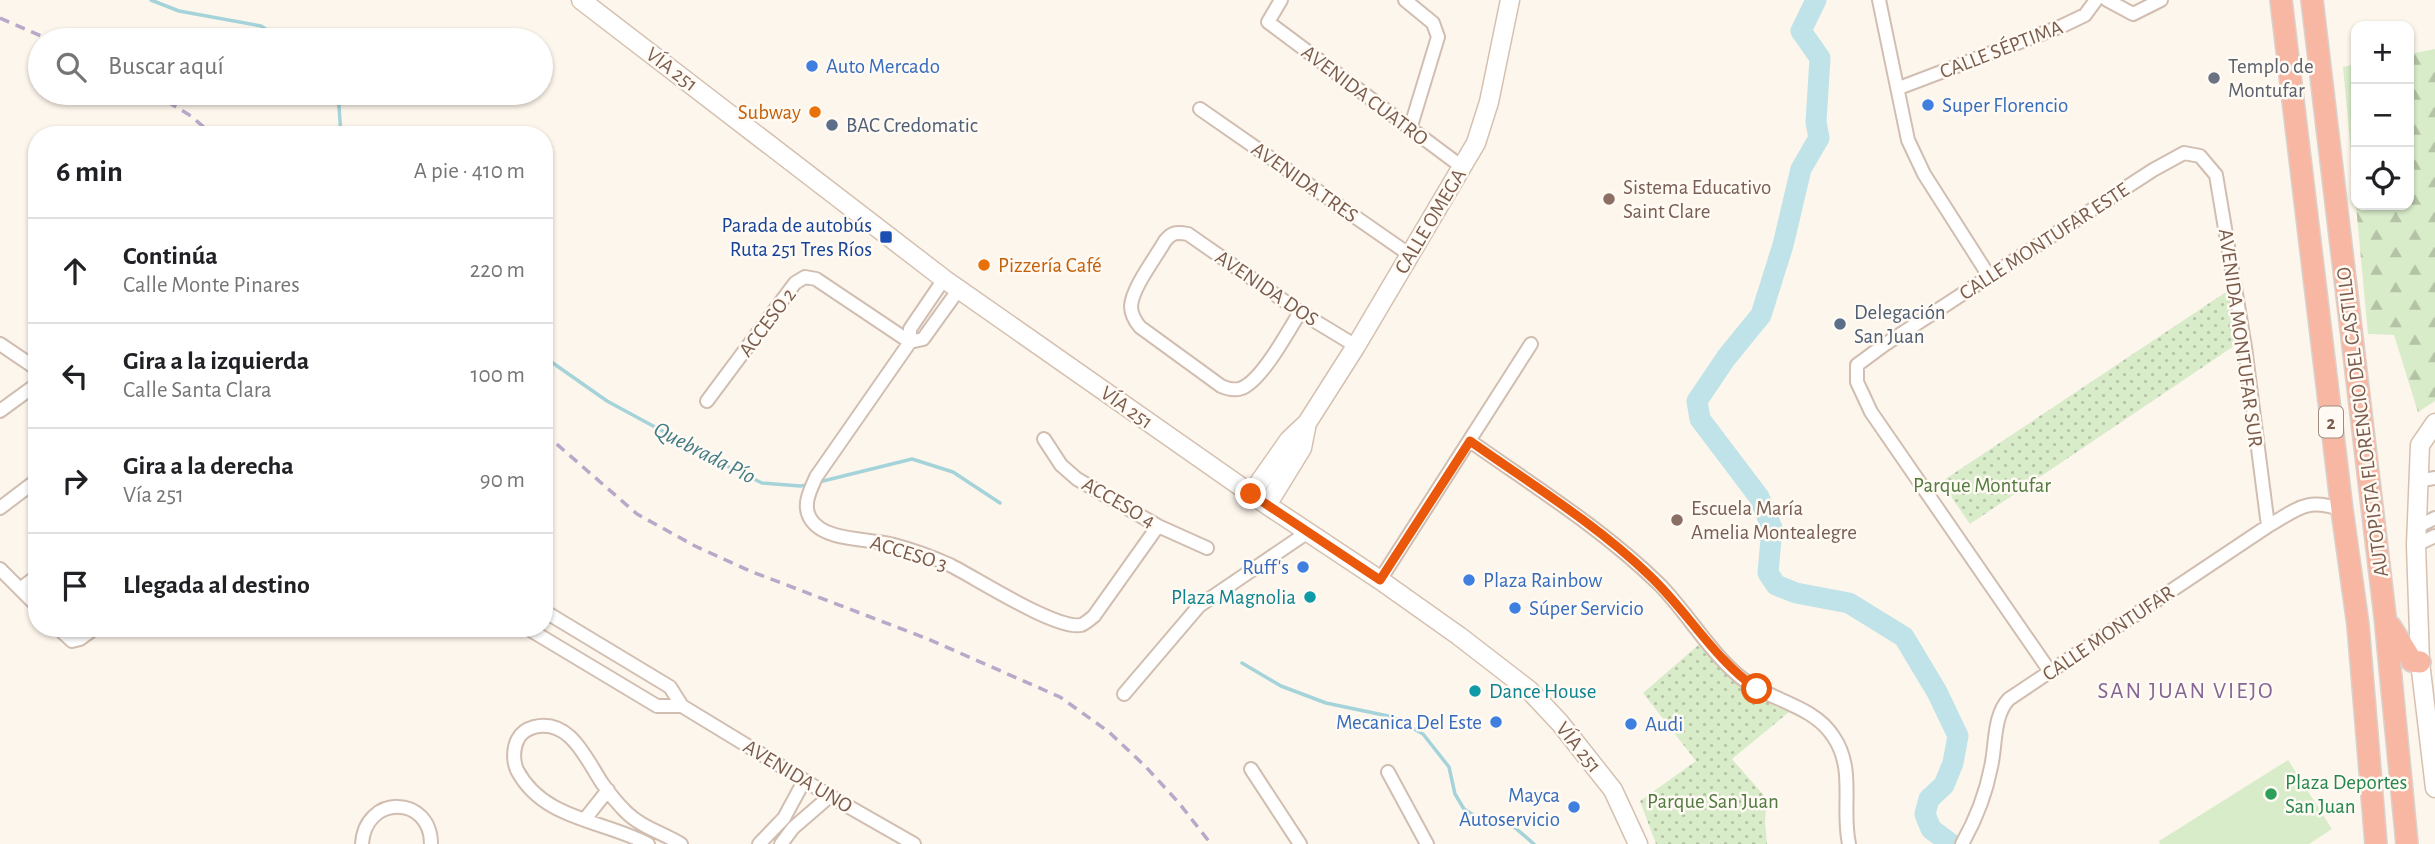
<!DOCTYPE html>
<html lang="es">
<head>
<meta charset="utf-8">
<style>
	body { margin:0; font-family:"Alegreya Sans",sans-serif; background:#f6f6f6; color:#202124 }
	.controls { position:absolute; right:21px; top:21px; display:grid; overflow:hidden; border-radius:14px; box-shadow:0 2px 5px #0004 }
	.controls button { width:63px; height:63px; display:grid; place-items:center; padding:0; border:0; border-bottom:2px solid #e0e0e0; background:#fff; color:#202124; font:35px sans-serif }
	.stop { position:absolute; width:21px; height:21px; margin:-16px; border:5px solid #ea580c; border-radius:50%; background:#fff }
	.stop.end { background:#ea580c; border-color:#fff; box-shadow:0 2px 7px #0008 }
	.list { margin:0; padding:0; list-style:none }
	h2 { display:flex; justify-content:space-between; align-items:center; height:91px; margin:0; padding:0 28px; font-size:30px }
	h2 small { font-size:23px; font-weight:400; color:#757577 }
	.list li { display:grid; grid-template-columns:46px 1fr auto; gap:21px; align-items:center; box-sizing:border-box; height:105px; padding:0 28px; border-top:2px solid #e0e0e0 }
	.list b { display:block; font-size:26px; white-space:nowrap }
	.list p { margin:0; font-size:23px; white-space:nowrap; color:#757577 }
	.list em { font-size:23px; font-style:normal; color:#757577 }
	.icon { flex:none; width:38px; height:38px; fill:none; stroke:currentColor; stroke-width:2; stroke-linecap:round; stroke-linejoin:round }
	.map { position:relative; flex:none; width:2435px; height:844px; overflow:hidden }
	.search { position:absolute; background:#fff; box-shadow:0 2px 5px #0004; left:28px; top:28px; width:525px; height:77px; display:flex; align-items:center; gap:18px; box-sizing:border-box; padding:0 24px; border-radius:38px; color:#757577; font-size:26px }
	.panel { position:absolute; background:#fff; box-shadow:0 2px 5px #0004; left:28px; top:126px; width:525px; height:511px; border-radius:28px }
	.map>svg:first-child { display:block }
	.grass { fill:#d8ecc9 }
	.forest { fill:url(#forest-firs) }
	.park { fill:url(#park-dots) }
	.lines { fill:none; stroke-linecap:round; stroke-linejoin:round }
	.stream { stroke:#a5d3da; stroke-width:3.5 }
	.river { stroke:#bfe3e8; stroke-width:21 }
	.street-casing { stroke:#d1beb0; stroke-width:16 }
	.secondary-casing { stroke:#d6c0b0; stroke-width:21 }
	.highway-casing { stroke:#dad1cd; stroke-width:24 }
	.street { stroke:#fff; stroke-width:12 }
	.secondary { stroke:#fff; stroke-width:18 }
	.highway { stroke:#f7b7a3; stroke-width:21 }
	.rail { stroke:#b9a8c9; stroke-width:3.5; stroke-dasharray:10 7; stroke-linecap:butt }
	.route { stroke:#ea580c; stroke-width:9 }
	.shop-dot { fill:#3f7fe0; stroke:#fffaf3; stroke-width:2.5 }
	.worship-dot { fill:#6b7280; stroke:#fffaf3; stroke-width:2.5 }
	.food-dot { fill:#e8710a; stroke:#fffaf3; stroke-width:2.5 }
	.service-dot { fill:#5c6f8a; stroke:#fffaf3; stroke-width:2.5 }
	.education-dot { fill:#8d6e63; stroke:#fffaf3; stroke-width:2.5 }
	.transit-dot { fill:#1a4fb4; stroke:#fffaf3; stroke-width:2.5 }
	.culture-dot { fill:#0f9aa8; stroke:#fffaf3; stroke-width:2.5 }
	.leisure-dot { fill:#2e9e5b; stroke:#fffaf3; stroke-width:2.5 }
	.labels { text-anchor:middle; stroke-width:5; stroke-linejoin:round; paint-order:stroke }
	.shield { fill:#fffaf3; stroke:#a28b7f; stroke-width:2 }
	.shield-label { font-size:19px; font-weight:bold; fill:#7a5c4d }
	.street-label { font-size:21px; fill:#7a5c4d; stroke:#fffaf3 }
	.shop-label { font-size:21px; fill:#366cbe; stroke:#fffaf3; text-anchor:start }
	.worship-label { font-size:21px; fill:#5b616d; stroke:#fffaf3; text-anchor:start }
	.food-label { font-size:21px; fill:#c56008; stroke:#fffaf3; text-anchor:end }
	.service-label { font-size:21px; fill:#4e5e75; stroke:#fffaf3; text-anchor:start }
	.education-label { font-size:21px; fill:#785e54; stroke:#fffaf3; text-anchor:start }
	.transit-label { font-size:21px; fill:#164399; stroke:#fffaf3; text-anchor:end }
	.park-label { font-size:21px; fill:#537a41; stroke:#fffaf3 }
	.culture-label { font-size:21px; fill:#0d838f; stroke:#fffaf3; text-anchor:end }
	.leisure-label { font-size:21px; fill:#27864d; stroke:#fffaf3; text-anchor:start }
	.water-label { font-size:23px; font-style:italic; fill:#437c86; stroke:#fffaf3 }
	.neighbourhood-label { font-size:23px; letter-spacing:2px; fill:#846695; stroke:#fffaf3 }
</style>
</head>
<body>
<div class="map">
<svg width="2435" height="844" viewBox="0 0 2435 844">
	<defs>
		<pattern id="forest-firs" width="22" height="20" patternUnits="userSpaceOnUse" patternTransform="scale(1.75)"><rect width="22" height="20" fill="#d8ecc9"/><path d="M5 1l3.5 6h-7zM16 11l3.5 6h-7z" fill="#b4c2a5"/></pattern>
		<pattern id="park-dots" width="8" height="8" patternUnits="userSpaceOnUse" patternTransform="scale(1.75)"><rect width="8" height="8" fill="#d8ecc9"/><path d="M2 2h.1M6 6h.1" fill="none" stroke="#b4c2a5" stroke-width="1.8" stroke-linecap="round"/></pattern>
	</defs>
	<rect width="100%" height="100%" fill="#fdf6ec"/>
	<path class="grass" d="M2288 760 2332 829 2309 844H2160L2159 841Z"/>
	<path class="forest" d="M2435 49V401L2418 412 2394 335 2368 334 2343 67 2356 64V205H2409V54Z"/>
	<path class="park" d="M2232 288 2237 344 1970 524 1941 482Z
		M1703 641C1727 672 1751 697 1789 712L1732 759 1767 799 1765 822 1767 844H1656L1640 801 1696 761 1643 693Z"/>
	<g class="lines">
		<path class="stream" d="M151 0 179 11 261 26 283 40
			M338 93 341 135
			M544 352 550 361 607 401 725 465 762 483 800 486 808 485
			M819 482 912 459 953 472 1000 503
			M1242 663 1281 686 1326 703 1393 717 1423 734 1449 767 1455 794 1464 809 1481 820 1513 826 1534 844"/>
		<path class="river" d="M1816 0 1801 31 1820 58 1816 122 1819 138 1801 169 1783 245 1761 315 1726 358 1697 401 1700 419 1759 497 1772 528 1768 573 1776 585 1796 593 1849 603 1904 637 1937 692 1958 736 1953 763 1944 785 1929 799 1925 814 1931 829 1951 844"/>
		<g class="street-casing">
			<path id="street" d="M1281 0 1268 22 1462 167
				M1405 0 1433 23 1438 37 1410 129
				M1879 0 1908 140 1924 174 1989 276
				M2107 0 2133 14 2161 0
				M1899 88 2062 26 2085 15 2096 0
				M1200 109 1410 255
				M1300 312C1289 330 1262 380 1242 388 1235 391 1228 389 1221 386L1140 327C1135 321 1131 314 1131 306 1132 288 1156 257 1165 241 1172 232 1177 232 1188 234L1300 312 1356 346
				M910 342 816 477C811 489 802 504 810 518 823 542 870 538 894 545 913 550 932 557 950 565 976 578 1056 630 1081 625 1085 624 1090 619 1094 616L1158 526
				M910 342 923 339 959 289
				M910 342V329L944 279
				M0 344 37 369
				M707 401 795 283 805 277 816 279 910 342
				M0 411 37 384
				M1044 439 1061 465 1077 479 1158 526 1207 548
				M1470 441C1535 487 1603 529 1660 585 1688 614 1709 651 1740 677 1769 701 1812 704 1833 736 1856 769 1841 807 1849 844
				M2417 481 2435 478
				M0 508 37 480
				M2417 527 2435 518
				M2416 545 2435 536
				M0 569 37 606
				M1380 580 1531 344
				M20 589 37 576
				M544 611 670 687 682 706 830 796 914 844
				M58 628 72 641 80 639 95 628
				M527 628 657 706H682
				M2049 670 1871 412 1857 382V365L1884 345 2153 170 2184 153 2200 156 2216 175 2245 347 2268 526
				M1124 694 1199 606 1308 532
				M1251 769 1300 844
				M1388 772 1427 844
				M585 819 608 790
				M362 844C365 794 431 795 431 844
				M648 844C603 820 543 820 517 770 513 761 513 748 518 739 521 733 527 729 534 727 570 718 586 759 602 783 609 793 618 804 626 812 641 827 663 833 681 844
				M759 844 784 818 804 781
				M781 844 793 828 830 796
				M1962 844C1975 821 1986 793 1991 767 1996 746 1993 715 2009 699L2268 526C2298 509 2306 497 2342 510"/>
		</g>
		<g class="secondary-casing">
			<path id="secondary" d="M581 0 944 279 1267 505 1380 580 1459 636 1529 690 1560 723 1613 790 1638 844
				M2435 423 2420 445 2416 545 2420 662 2435 788
				M1251 494 1289 440 1307 423 1356 346 1476 143 1489 102 1510 0
				M1267 505 1302 448 1307 423"/>
		</g>
		<g class="highway-casing">
			<path id="highway" d="M2281 0 2342 510 2358 625 2376 844
				M2312 0 2385 616 2407 844
				M2390 626 2412 661 2420 662"/>
		</g>
		<use href="#street" class="street"/>
		<use href="#secondary" class="secondary"/>
		<use href="#highway" class="highway"/>
		<path class="rail" d="M0 18 50 40
			M153 93 191 116 213 135
			M544 433 637 514 695 546 750 571 928 639 1060 697 1109 732 1146 767 1179 803 1211 844"/>
	</g>
	<g class="lines">
		<path class="route" d="M1251 494 1380 580 1470 441C1531 484 1596 524 1650 576 1688 612 1714 659 1757 689"/>
	</g>
	<g class="shop-dot">
		<circle cx="812" cy="66" r="7"/>
		<circle cx="1928" cy="105" r="7"/>
		<circle cx="1303" cy="567" r="7"/>
		<circle cx="1469" cy="580" r="7"/>
		<circle cx="1515" cy="608" r="7"/>
		<circle cx="1496" cy="722" r="7"/>
		<circle cx="1631" cy="724" r="7"/>
		<circle cx="1574" cy="807" r="7"/>
	</g>
	<circle class="worship-dot" cx="2214" cy="78" r="7"/>
	<g class="food-dot">
		<circle cx="815" cy="112" r="7"/>
		<circle cx="984" cy="265" r="7"/>
	</g>
	<g class="service-dot">
		<circle cx="832" cy="125" r="7"/>
		<circle cx="1840" cy="324" r="7"/>
	</g>
	<g class="education-dot">
		<circle cx="1609" cy="199" r="7"/>
		<circle cx="1677" cy="520" r="7"/>
	</g>
	<rect class="transit-dot" x="879" y="230" width="14" height="14" rx="3.5"/>
	<g class="culture-dot">
		<circle cx="1310" cy="597" r="7"/>
		<circle cx="1475" cy="691" r="7"/>
	</g>
	<circle class="leisure-dot" cx="2271" cy="794" r="7"/>
	<g class="labels">
		<rect class="shield" x="2319" y="406.5" width="24" height="31" rx="5"/>
		<g class="shield-label">
			<text x="2331" y="429">2</text>
		</g>
		<g class="street-label">
			<text transform="translate(2001 49) rotate(-21)" y="7">CALLE SÉPTIMA</text>
			<text transform="translate(672 69) rotate(37)" y="7">VÍA 251</text>
			<text transform="translate(1365 95) rotate(37)" y="7">AVENIDA CUATRO</text>
			<text transform="translate(1305 182) rotate(35)" y="7">AVENIDA TRES</text>
			<text transform="translate(1430 221) rotate(-59)" y="7">CALLE OMEGA</text>
			<text transform="translate(2044 241) rotate(-33)" y="7">CALLE MONTUFAR ESTE</text>
			<text transform="translate(1267 288) rotate(34)" y="7">AVENIDA DOS</text>
			<text transform="translate(767 322) rotate(-53)" y="7">ACCESO 2</text>
			<text transform="translate(2241 338) rotate(82)" y="7">AVENIDA MONTUFAR SUR</text>
			<text transform="translate(1127 407) rotate(35)" y="7">VÍA 251</text>
			<text transform="translate(2362 422) rotate(-97)" y="7">AUTOPISTA FLORENCIO DEL CASTILLO</text>
			<text transform="translate(1119 502) rotate(30)" y="7">ACCESO 4</text>
			<text transform="translate(909 553) rotate(17)" y="7">ACCESO 3</text>
			<text transform="translate(2108 633) rotate(-34)" y="7">CALLE MONTUFAR</text>
			<text transform="translate(1579 747) rotate(51)" y="7">VÍA 251</text>
			<text transform="translate(798 776) rotate(31)" y="7">AVENIDA UNO</text>
		</g>
		<g class="shop-label">
			<text x="826" y="73">Auto Mercado</text>
			<text x="1942" y="112">Super Florencio</text>
			<text x="1289" y="574" text-anchor="end">Ruff's</text>
			<text x="1483" y="587">Plaza Rainbow</text>
			<text x="1529" y="615">Súper Servicio</text>
			<text x="1482" y="729" text-anchor="end">Mecanica Del Este</text>
			<text x="1645" y="731">Audi</text>
			<text x="1560" y="802" text-anchor="end">Mayca<tspan x="1560" dy="24">Autoservicio</tspan></text>
		</g>
		<g class="worship-label">
			<text x="2228" y="73">Templo de<tspan x="2228" dy="24">Montufar</tspan></text>
		</g>
		<g class="food-label">
			<text x="801" y="119">Subway</text>
			<text x="998" y="272" text-anchor="start">Pizzería Café</text>
		</g>
		<g class="service-label">
			<text x="846" y="132">BAC Credomatic</text>
			<text x="1854" y="319">Delegación<tspan x="1854" dy="24">San Juan</tspan></text>
		</g>
		<g class="education-label">
			<text x="1623" y="194">Sistema Educativo<tspan x="1623" dy="24">Saint Clare</tspan></text>
			<text x="1691" y="515">Escuela María<tspan x="1691" dy="24">Amelia Montealegre</tspan></text>
		</g>
		<g class="transit-label">
			<text x="872" y="232">Parada de autobús<tspan x="872" dy="24">Ruta 251 Tres Ríos</tspan></text>
		</g>
		<g class="park-label">
			<text x="1982" y="492">Parque Montufar</text>
			<text x="1713" y="808">Parque San Juan</text>
		</g>
		<g class="culture-label">
			<text x="1296" y="604">Plaza Magnolia</text>
			<text x="1489" y="698" text-anchor="start">Dance House</text>
		</g>
		<g class="leisure-label">
			<text x="2285" y="789">Plaza Deportes<tspan x="2285" dy="24">San Juan</tspan></text>
		</g>
		<g class="water-label">
			<text transform="translate(705 452) rotate(27)" y="8">Quebrada Pío</text>
		</g>
		<g class="neighbourhood-label">
			<text x="2186" y="698">SAN JUAN VIEJO</text>
		</g>
	</g>
</svg>
<div class="controls">
<button>+</button>
<button>−</button>
<button><svg class="icon" aria-label="locate" viewBox="0 0 24 24"><circle cx="12" cy="12" r="6"/><path d="M12 2v4M12 18v4M2 12h4M18 12h4"/></svg></button>
</div>
<div class="stop" style="left:1757px;top:689px"></div>
<div class="stop end" style="left:1251px;top:494px"></div>
<div class="search"><svg class="icon" aria-label="search" viewBox="0 0 24 24"><circle cx="10" cy="10" r="6"/><path d="M15 15l6 6"/></svg>Buscar aquí</div>
<section class="panel">
<h2>6 min<small>A pie · 410 m</small></h2>
<ul class="list">
<li><svg class="icon" aria-label="ahead" viewBox="0 0 24 24"><path d="M12 20V5M6 11l6-6 6 6"/></svg><div><b>Continúa</b><p>Calle Monte Pinares</p></div><em>220 m</em></li>
<li><svg class="icon" aria-label="left" viewBox="0 0 24 24"><path d="M17 20v-9H6M10 6l-5 5 5 5"/></svg><div><b>Gira a la izquierda</b><p>Calle Santa Clara</p></div><em>100 m</em></li>
<li><svg class="icon" aria-label="right" viewBox="0 0 24 24"><path d="M7 20v-9h11M14 6l5 5-5 5"/></svg><div><b>Gira a la derecha</b><p>Vía 251</p></div><em>90 m</em></li>
<li><svg class="icon" aria-label="arrive" viewBox="0 0 24 24"><path d="M6 21V4h12l-3 4 3 4H6"/></svg><div><b>Llegada al destino</b></div></li>
</ul>
</section>
</div>
</body>
</html>
